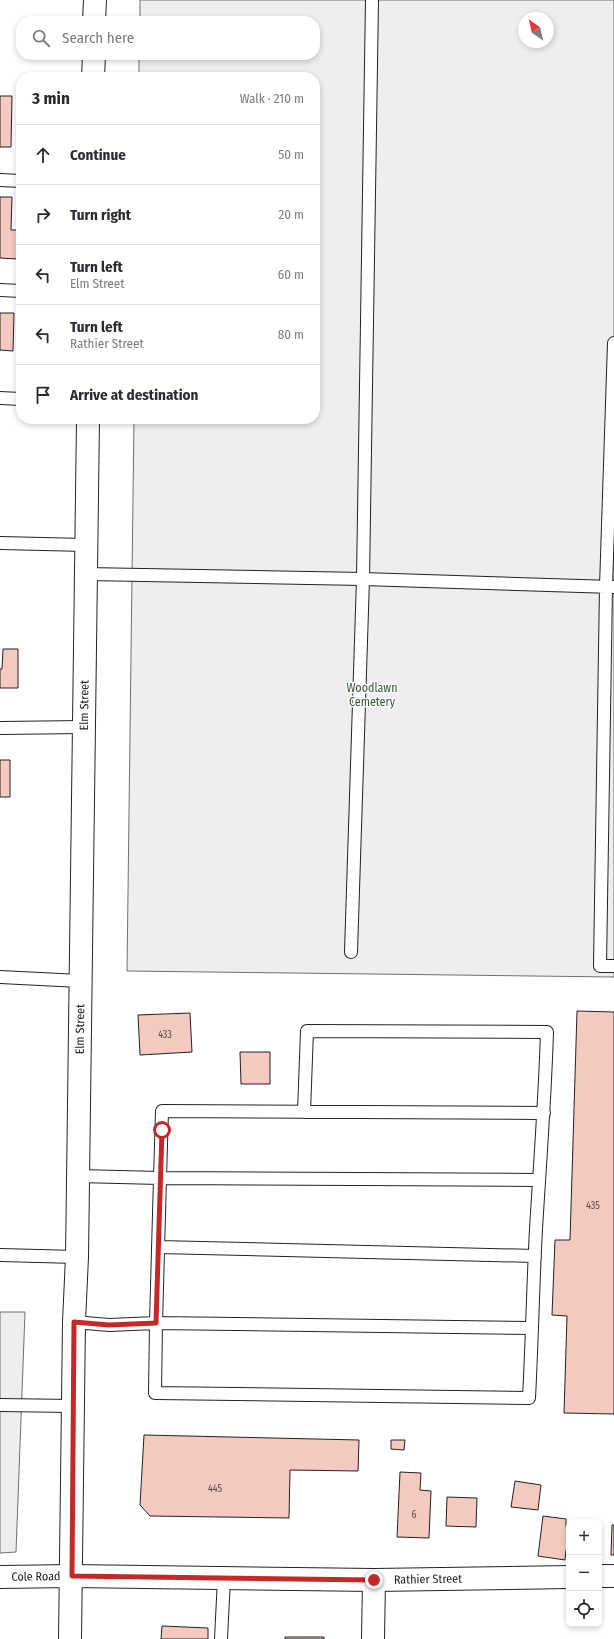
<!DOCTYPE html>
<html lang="en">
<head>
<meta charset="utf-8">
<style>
	body { margin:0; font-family:"Fira Sans Condensed",sans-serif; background:#f7f7f7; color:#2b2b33 }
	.controls { position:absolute; right:12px; bottom:12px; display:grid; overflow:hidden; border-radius:8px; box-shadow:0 2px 6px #0003 }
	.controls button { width:36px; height:36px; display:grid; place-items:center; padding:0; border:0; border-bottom:1px solid #e1e1e2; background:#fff; color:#2b2b33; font:20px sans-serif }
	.compass { position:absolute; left:518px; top:12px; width:36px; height:36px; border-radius:50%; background:#fff; box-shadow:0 2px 6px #0003; rotate:326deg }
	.stop { position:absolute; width:12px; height:12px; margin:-9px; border:3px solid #c62828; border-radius:50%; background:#fff }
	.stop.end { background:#c62828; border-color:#fff; box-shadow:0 1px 4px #0008 }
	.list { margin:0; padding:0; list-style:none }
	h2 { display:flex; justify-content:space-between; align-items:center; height:52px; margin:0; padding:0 16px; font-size:17px }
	h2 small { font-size:13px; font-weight:400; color:#7c7c81 }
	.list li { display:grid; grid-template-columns:26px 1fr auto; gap:12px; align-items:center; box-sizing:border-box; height:60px; padding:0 16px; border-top:1px solid #e1e1e2 }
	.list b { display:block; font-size:15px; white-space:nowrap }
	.list p { margin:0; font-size:13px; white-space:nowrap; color:#7c7c81 }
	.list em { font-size:13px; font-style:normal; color:#7c7c81 }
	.icon { flex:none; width:22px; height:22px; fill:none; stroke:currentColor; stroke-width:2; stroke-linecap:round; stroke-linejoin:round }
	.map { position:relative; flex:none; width:614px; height:1639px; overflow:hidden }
	.search { position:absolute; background:#fff; box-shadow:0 2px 6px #0003; left:16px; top:16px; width:304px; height:44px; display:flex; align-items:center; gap:10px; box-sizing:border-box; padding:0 14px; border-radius:16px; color:#7c7c81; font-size:15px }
	.panel { position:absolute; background:#fff; box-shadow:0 2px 6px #0003; left:16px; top:72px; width:304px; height:352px; border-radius:16px }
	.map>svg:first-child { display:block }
	.green { fill:#eee; stroke:#6f6f6f; fill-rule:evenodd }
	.building { fill:#f3c9c0; stroke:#222 }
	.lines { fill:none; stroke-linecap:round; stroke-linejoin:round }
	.service-casing { stroke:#222; stroke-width:14 }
	.minor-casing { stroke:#222; stroke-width:24 }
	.primary-casing { stroke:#222; stroke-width:24 }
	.service { stroke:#fff; stroke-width:12 }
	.minor { stroke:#fff; stroke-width:22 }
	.primary { stroke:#fff; stroke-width:22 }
	.route { stroke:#c62828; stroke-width:5 }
	.labels { text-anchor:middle; stroke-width:3; stroke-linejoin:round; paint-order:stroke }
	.number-label { font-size:10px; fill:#564c4a }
	.park-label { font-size:12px; fill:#2f5e38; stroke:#fff }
	.street-label { font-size:12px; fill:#222; stroke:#fff }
</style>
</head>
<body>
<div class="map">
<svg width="614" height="1639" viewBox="0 0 614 1639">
	<rect width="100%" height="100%" fill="#fff"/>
	<path class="green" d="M140 0H614V977L127 971 134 419H315V77H139V55H315V21H140ZM524 18H548V42H524Z
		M0 1312H25L16 1552 0 1553Z"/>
	<path class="building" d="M0 96H12L11 147H0Z
		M0 197H12L11 230H19L18 259 0 258Z
		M0 313H14L13 351 0 350Z
		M3 649H18V688H0V669H2Z
		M0 760H10V797H0Z
		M577 1011 614 1012V1414L564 1413 567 1316 552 1315 555 1240H570Z
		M190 1013 192 1052 140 1055 138 1015Z
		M240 1052H270V1084H241Z
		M144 1435 359 1440 358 1471 290 1470 289 1518 150 1516 140 1505Z
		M391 1440H405L404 1450 391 1449Z
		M400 1472 421 1473 420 1490 431 1491 429 1538 397 1537Z
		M515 1481 541 1485 538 1510 511 1507Z
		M447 1497 477 1498 476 1527 446 1526Z
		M543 1516 566 1519V1527L569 1528V1550H566L565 1560 538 1556Z
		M612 1525H614V1555H611Z
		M162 1626 208 1628V1639H161Z
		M285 1637H324V1639H285Z"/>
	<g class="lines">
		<g class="service-casing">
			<path id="service" d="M0 180 21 181
				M0 290 21 291
				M614 343 606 587 600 966H614
				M0 398 21 399
				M0 543 86 545
				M86 574 363 579 613 587
				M0 728 84 727
				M351 952 363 579 372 0
				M0 977 80 981
				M304 1112 307 1031 547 1032C545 1098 540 1163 536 1229 533 1285 532 1342 529 1398L155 1393 156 1323 532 1328
				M539 1180 160 1178 162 1111 544 1113
				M158 1247 535 1256
				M0 1255 77 1257
				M74 1322 109 1325 156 1323 160 1178 78 1176
				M0 1405 73 1406
				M221 1639 224 1578"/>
		</g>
		<g class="minor-casing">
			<g id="minor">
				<path d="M599 1576H614"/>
				<path id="s1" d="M0 1577 72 1576 374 1580 569 1577"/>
				<path d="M373 1639 374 1580"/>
			</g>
		</g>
		<g class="primary-casing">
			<g id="primary">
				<path d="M94 21 95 0"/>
				<path d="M93 77 94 55"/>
				<path id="s2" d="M70 1639 74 1322 77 1257 88 419"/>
			</g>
		</g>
		<use href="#service" class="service"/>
		<use href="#minor" class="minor"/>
		<use href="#primary" class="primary"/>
	</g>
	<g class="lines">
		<path class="route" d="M162 1130 156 1323 109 1325 74 1322 72 1576 374 1580"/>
	</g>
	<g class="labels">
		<g class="number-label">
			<text x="165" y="1038">433</text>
			<text x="593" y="1209">435</text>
			<text x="215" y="1492">445</text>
			<text x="414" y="1518">6</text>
		</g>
		<g class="park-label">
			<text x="372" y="692">Woodlawn<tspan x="372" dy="14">Cemetery</tspan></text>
		</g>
		<g class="street-label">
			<text dy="4" stroke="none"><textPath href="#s2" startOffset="934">Elm Street</textPath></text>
			<text dy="4" stroke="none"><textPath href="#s2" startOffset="610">Elm Street</textPath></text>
			<text dy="4" stroke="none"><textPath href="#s1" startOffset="36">Cole Road</textPath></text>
			<text dy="4" stroke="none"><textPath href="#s1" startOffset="428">Rathier Street</textPath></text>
		</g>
	</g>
</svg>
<div class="controls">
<button>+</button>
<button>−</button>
<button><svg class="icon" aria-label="locate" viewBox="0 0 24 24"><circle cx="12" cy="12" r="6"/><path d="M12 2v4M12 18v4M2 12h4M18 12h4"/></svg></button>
</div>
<svg class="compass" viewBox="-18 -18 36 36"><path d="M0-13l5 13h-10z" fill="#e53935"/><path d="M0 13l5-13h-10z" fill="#7c7c81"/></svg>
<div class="stop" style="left:162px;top:1130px"></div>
<div class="stop end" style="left:374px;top:1580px"></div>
<div class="search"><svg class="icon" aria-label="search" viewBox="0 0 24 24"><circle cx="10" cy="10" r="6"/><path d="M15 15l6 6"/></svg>Search here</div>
<section class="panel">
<h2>3 min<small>Walk · 210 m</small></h2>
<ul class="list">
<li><svg class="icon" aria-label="ahead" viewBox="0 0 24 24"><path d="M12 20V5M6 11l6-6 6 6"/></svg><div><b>Continue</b></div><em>50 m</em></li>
<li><svg class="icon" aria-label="right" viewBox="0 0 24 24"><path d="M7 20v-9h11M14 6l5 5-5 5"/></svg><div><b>Turn right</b></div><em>20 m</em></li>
<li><svg class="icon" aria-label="left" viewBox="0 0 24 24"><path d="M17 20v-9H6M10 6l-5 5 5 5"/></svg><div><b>Turn left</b><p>Elm Street</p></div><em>60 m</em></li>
<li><svg class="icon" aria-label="left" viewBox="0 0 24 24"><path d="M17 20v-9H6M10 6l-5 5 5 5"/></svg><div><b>Turn left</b><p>Rathier Street</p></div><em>80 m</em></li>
<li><svg class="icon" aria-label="arrive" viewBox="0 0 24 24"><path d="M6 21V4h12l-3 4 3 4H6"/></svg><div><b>Arrive at destination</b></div></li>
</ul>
</section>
</div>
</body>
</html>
